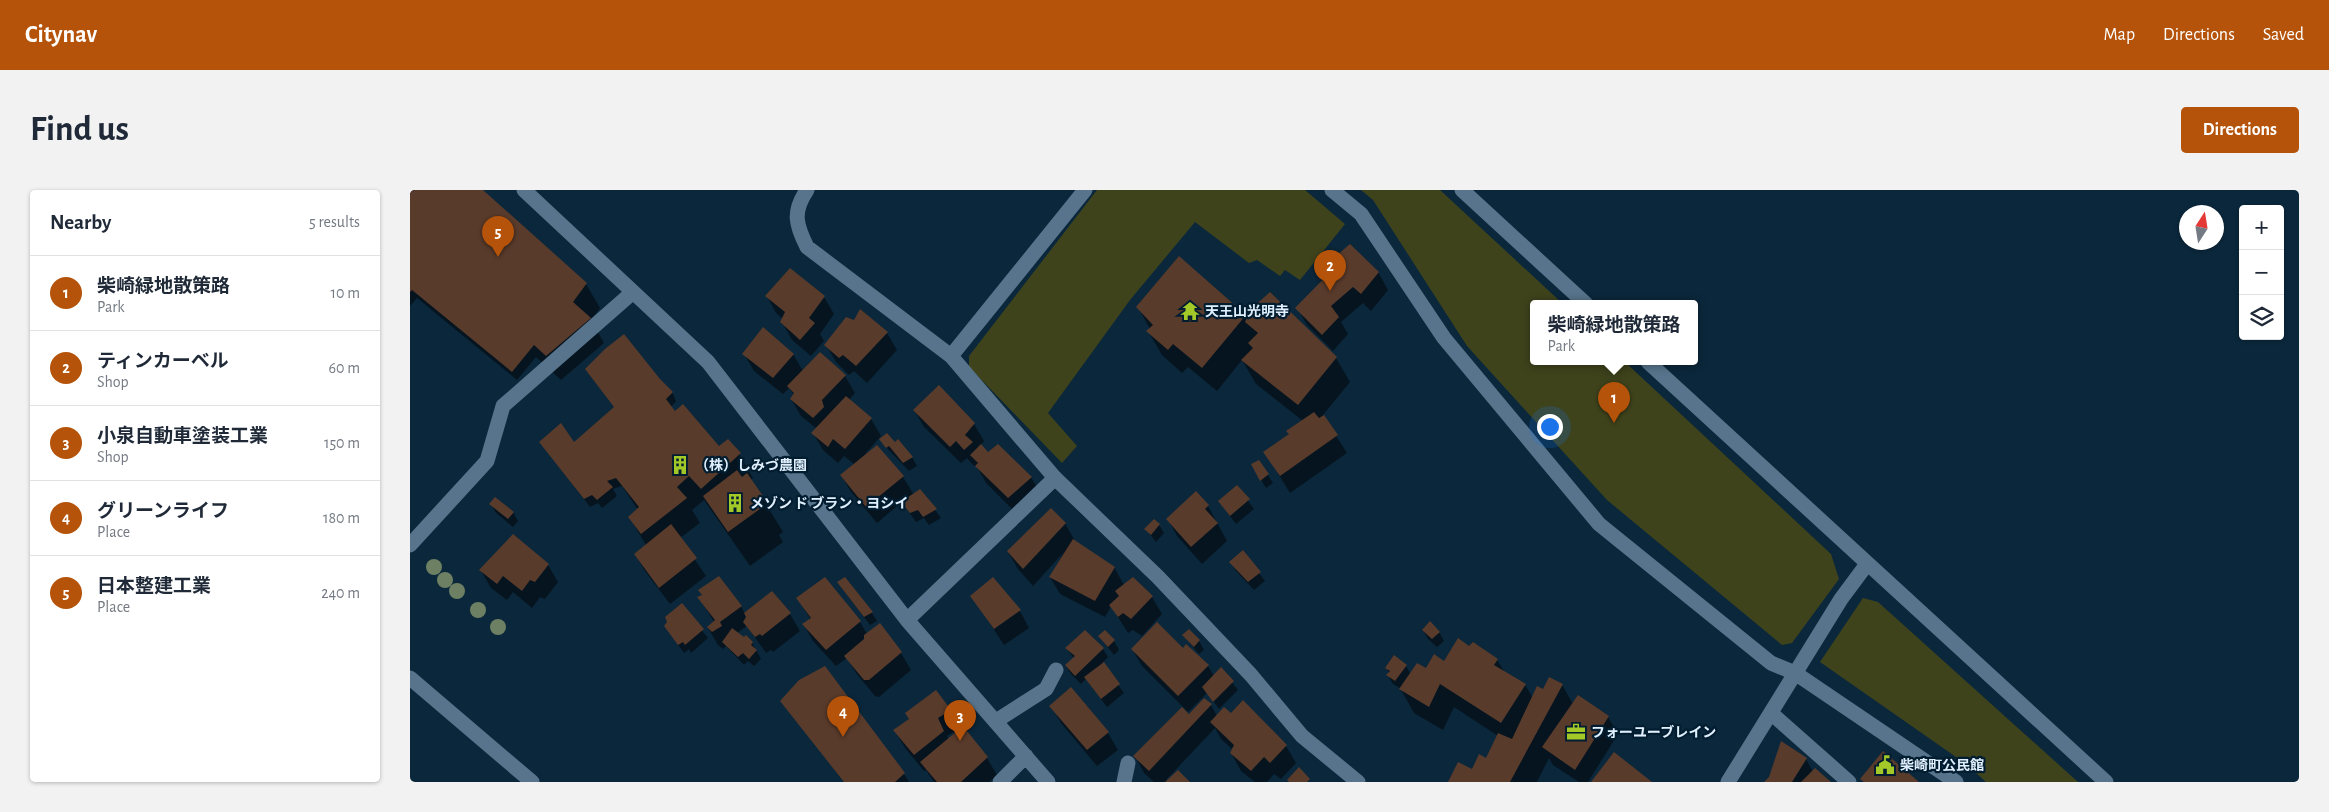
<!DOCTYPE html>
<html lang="en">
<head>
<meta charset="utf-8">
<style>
	body { margin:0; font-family:"Alegreya Sans","Noto Sans JP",sans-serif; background:#f2f2f3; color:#1f2937 }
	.controls { position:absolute; right:15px; top:15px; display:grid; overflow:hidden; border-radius:5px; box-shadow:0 1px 4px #0004 }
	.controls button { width:45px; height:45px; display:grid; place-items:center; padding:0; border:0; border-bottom:1px solid #e0e1e3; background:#fff; color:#1f2937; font:25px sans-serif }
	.compass { position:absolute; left:1769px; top:15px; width:45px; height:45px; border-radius:50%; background:#fff; box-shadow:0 1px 4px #0004; rotate:12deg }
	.you { position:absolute; left:1139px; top:236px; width:18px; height:18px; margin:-12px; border:4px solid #fff; border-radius:50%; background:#1a73e8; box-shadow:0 0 0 8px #1a73e833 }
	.badge { display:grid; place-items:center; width:32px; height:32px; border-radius:50%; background:#b45309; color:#fff; font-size:16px; font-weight:700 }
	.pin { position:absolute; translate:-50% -41px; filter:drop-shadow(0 1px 2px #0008) }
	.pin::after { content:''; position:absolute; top:26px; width:18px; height:15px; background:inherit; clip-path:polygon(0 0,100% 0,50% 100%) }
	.popup { position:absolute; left:1120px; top:110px; width:168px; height:65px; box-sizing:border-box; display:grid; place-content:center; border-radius:5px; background:#fff; filter:drop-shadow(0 1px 4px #0005); font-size:16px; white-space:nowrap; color:#747a83 }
	.popup b { font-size:19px; color:#1f2937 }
	.popup::after { content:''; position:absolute; left:50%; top:100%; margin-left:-10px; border:10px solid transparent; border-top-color:#fff }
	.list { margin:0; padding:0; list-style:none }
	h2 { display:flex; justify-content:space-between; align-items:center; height:65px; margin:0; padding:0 20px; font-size:21px }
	h2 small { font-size:16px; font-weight:400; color:#747a83 }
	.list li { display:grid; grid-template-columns:32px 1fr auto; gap:15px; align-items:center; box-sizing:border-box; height:75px; padding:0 20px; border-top:1px solid #e0e1e3 }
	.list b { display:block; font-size:19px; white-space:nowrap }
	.list p { margin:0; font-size:16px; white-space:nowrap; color:#747a83 }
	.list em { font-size:16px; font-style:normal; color:#747a83 }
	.icon { flex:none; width:28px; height:28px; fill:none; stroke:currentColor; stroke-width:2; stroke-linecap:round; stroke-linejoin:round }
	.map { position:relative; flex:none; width:1889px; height:592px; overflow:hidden; border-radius:5px }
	header { display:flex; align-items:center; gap:30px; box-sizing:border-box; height:70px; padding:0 25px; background:#b45309; color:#fff }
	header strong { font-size:24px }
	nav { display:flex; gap:28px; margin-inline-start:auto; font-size:18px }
	.intro { display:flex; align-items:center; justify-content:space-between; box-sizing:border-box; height:120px; padding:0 30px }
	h1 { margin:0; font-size:35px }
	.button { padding:12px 22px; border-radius:5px; background:#b45309; color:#fff; font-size:18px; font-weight:700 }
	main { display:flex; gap:30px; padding:0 30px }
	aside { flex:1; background:#fff; border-radius:5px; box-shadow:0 1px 4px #0004 }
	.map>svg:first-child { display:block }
	.green { fill:#3e431c }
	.shadow { fill:#0007; fill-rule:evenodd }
	.building { fill:#593b2b }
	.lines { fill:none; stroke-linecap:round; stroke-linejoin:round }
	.lane { stroke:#57748c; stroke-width:15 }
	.street { stroke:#57748c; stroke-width:15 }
	.secondary { stroke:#57748c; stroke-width:15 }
	.tree { fill:#6d8063 }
	.labels { text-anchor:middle; stroke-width:4.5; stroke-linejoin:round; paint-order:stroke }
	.poi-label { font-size:14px; font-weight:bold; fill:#e0f0fe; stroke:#021d30; text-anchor:start }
</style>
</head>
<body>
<header>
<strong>Citynav</strong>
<nav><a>Map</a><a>Directions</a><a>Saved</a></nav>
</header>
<div class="intro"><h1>Find us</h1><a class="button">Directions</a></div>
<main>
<aside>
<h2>Nearby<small>5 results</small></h2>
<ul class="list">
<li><span class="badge">1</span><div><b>柴崎緑地散策路</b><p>Park</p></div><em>10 m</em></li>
<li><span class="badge">2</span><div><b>ティンカーベル</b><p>Shop</p></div><em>60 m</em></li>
<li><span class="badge">3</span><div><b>小泉自動車塗装工業</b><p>Shop</p></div><em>150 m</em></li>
<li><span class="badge">4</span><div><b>グリーンライフ</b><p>Place</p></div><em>180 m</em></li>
<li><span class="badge">5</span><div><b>日本整建工業</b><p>Place</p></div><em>240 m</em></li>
</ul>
</aside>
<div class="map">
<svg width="1889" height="592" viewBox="0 0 1889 592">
	<rect width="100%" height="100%" fill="#0b273b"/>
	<path class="green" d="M687 0H895L935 34 890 90 875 80 870 86 847 70 839 73 785 32 720 110 638 223 667 256 652 273 559 177V166Z
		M951 0H1030L1153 114H1124V172H1215L1421 364 1429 389 1382 453 1372 455 1197 310 1057 156 963 10Z
		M1453 408 1468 412 1668 592H1576L1556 574 1410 472Z"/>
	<path class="shadow" d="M0 0H71L176 94 190 118 181 130 194 153 151 190 126 167 107 190 7 108 0 116Z
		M928 66 968 82 978 100 961 121 953 113 931 132 938 144 923 161 897 135 887 118 931 72Z
		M860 103 926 168 940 192 913 225 937 263 880 303 855 262 880 245 893 231 846 194 832 170 807 201 778 177 772 183 752 165 738 141 740 139 728 117 835 126 837 130Z
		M357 106 414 107 424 124 410 144 414 151 401 166 382 150 372 132 373 129 366 123Z
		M450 121 477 143 487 160 457 193 444 181 439 185 426 172 416 155 444 132Z
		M334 164H383L393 181 410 164 435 186 445 203 439 210 461 229 471 246 456 263 493 287 504 305 510 300 531 328 519 335 514 328 506 332 492 312 467 333 441 302 431 285 444 274 434 266 428 273 413 260 403 243 407 239 391 226 381 209 384 205 379 198 373 204 344 181Z
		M249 190 262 202 266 211 261 217 265 222 309 258 329 264 343 288 341 290 373 342 369 345 373 352 340 376 294 310 282 320 290 333 270 348 296 386 260 414 235 381 225 364 236 355 220 328 228 320 212 296 203 299 207 306 192 318 188 313 180 317 130 252 164 253Z
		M504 220 564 234 574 251 571 255 578 264 621 287 631 304 608 325 576 293 566 275 564 276 557 268 551 273 514 237Z
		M471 249 502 267 507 276 499 281 476 257Z
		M849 271 863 293 856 298 842 275Z
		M827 296 844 319 826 334 809 311Z
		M786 303 798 316 817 351 792 374 767 346 758 329Z
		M81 314 103 322 108 331 103 337 86 323Z
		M655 333 665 351 704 377 714 395 723 388 742 407 752 424 732 446 723 440 718 443 701 416 695 427 650 404 640 387 654 362 623 396 608 379 598 362Z
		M749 335 754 343 746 352 736 339Z
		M103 346 138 375 148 392 135 409 130 407 122 418 103 402 97 410 81 398 71 381Z
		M833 362 855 391 844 400 826 381 821 372Z
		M435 389 462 423 467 431 460 435 434 401 429 393Z
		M582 389 610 421 619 438 594 455 562 406Z
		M362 403 380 424 390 441 363 462 361 460 356 463 337 436 327 443 342 453 351 469 344 476 338 471 334 475 316 456 313 459 308 455 298 438 304 432 289 407 331 416 335 424Z
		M388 409 450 432 457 444 470 435 491 463 501 480 469 507 465 506 446 483 437 468 426 476 403 451 394 435 401 430Z
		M272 415 298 448 281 463 279 459 274 463 261 445Z
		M1013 440 1029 442 1034 451 1027 457 1018 449Z
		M773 445 789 451 794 460 789 464Z
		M689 446 704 451 709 460 704 465Z
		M656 458 693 459 698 467 692 473 714 503 697 517 676 489 671 494 661 484 656 476 664 468Z
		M1060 458 1087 470 1095 483 1115 495 1123 508 1134 501 1152 495 1163 514 1198 527 1208 544 1178 592H1169L1143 575 1139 568 1127 592H1039L1063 581 1077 570 1088 546 1044 517 1033 540 1004 523 990 498 983 494 978 486 979 483 977 478 996 476 1001 485 1035 473Z
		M722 459 774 460 798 476 804 486 811 479 828 500 809 519 797 503 792 508 801 515 807 526 821 525 833 512 876 556 886 573 871 589 864 584 857 592H845L831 581 821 563 823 560 811 549 805 538 756 590 778 592H744L734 583 725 566 780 527 793 510 792 508 778 522 732 476Z
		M661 499 698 543 708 560 687 576 651 533 641 516Z
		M372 511 494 584 499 592H434Z
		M540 521 550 539 577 568 587 585 579 592H524L516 580 514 581 495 558 485 541 500 529ZM548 539 549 540 539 549 537 546Z
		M1372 553 1396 569 1403 582 1419 592H1356L1360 588Z"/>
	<path class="building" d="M0 0H73L177 93 163 112 181 128 136 166 124 155 102 182 2 100 0 102Z
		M940 54 969 82 951 104 943 97 921 116 929 127 912 145 885 118 931 71 926 66Z
		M769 66 836 125 792 178 763 154 758 160 736 141 743 135 726 117Z
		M380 78 415 106 399 128 405 133 390 150 370 132 375 122 355 106Z
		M860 102 927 167 888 215 831 170 843 158 838 153 848 143 835 132 840 120Z
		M450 119 478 142 446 176 433 165 429 168 414 155 436 127 444 130Z
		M353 137 384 164 363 188 332 164Z
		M214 144 250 189 263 202 256 209 265 221 273 214 309 256 318 249 331 263 291 299 279 286 267 297 277 308 231 344 218 327 229 317 206 288 197 291 203 297 187 310 182 305 174 309 129 252 151 233 164 252 204 217 175 179 195 159Z
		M410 162 436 185 412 210 414 217 403 228 380 209 384 203 377 196Z
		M529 195 565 233 555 245 563 252 554 260 546 251 540 257 503 220Z
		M436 206 462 228 435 259 423 249 418 257 401 243Z
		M904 222 909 228 914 225 928 245 870 286 853 262 879 244 876 241Z
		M477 243 485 252 488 249 503 267 493 273 479 256 476 258 469 249Z
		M571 254 578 262 588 254 622 287 598 308 565 276 568 273 560 265Z
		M467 255 494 286 456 317 430 285Z
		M849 270 859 284 850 291 841 274Z
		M327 280 332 287 337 283 353 306 350 309 354 316 318 342 293 306Z
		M827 295 840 309 820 326 808 311Z
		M510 299 527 319 513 327 508 320 500 323 491 312Z
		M786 301 799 315 795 319 808 333 781 357 756 329Z
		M85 307 104 322 98 329 79 314Z
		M641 318 656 333 613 379 597 361Z
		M744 329 750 334 741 345 734 339Z
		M261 334 287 368 249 398 224 364Z
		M103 344 139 374 125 392 120 390 112 401 93 386 87 394 69 380Z
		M663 349 705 377 685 411 639 387Z
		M833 360 851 382 838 392 819 372Z
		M309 386 332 416 310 432 312 436 302 442 297 437 305 430 287 407 292 405 288 400Z
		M415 387 451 431 416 460 392 434 401 428 386 408Z
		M435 387 463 422 454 427 427 392Z
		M583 387 611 420 584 439 560 406Z
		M723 387 743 406 721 429 713 423 708 427 699 415 709 406 705 401Z
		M362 401 381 423 352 446 350 444 345 447 333 432 336 427 334 423Z
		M272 413 294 439 275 455 273 452 268 455 254 436 257 432 255 427Z
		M1020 431 1030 442 1022 449 1012 440Z
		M747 432 773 458 776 454 799 475 768 506 721 459Z
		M470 433 492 462 459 490H454L434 466 454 449V445Z
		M322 438 334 447 336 445 343 452 341 455 347 460 339 469 333 463 328 467 312 452Z
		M779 439 790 450 784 457 772 445Z
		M675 440 694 458 665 486 655 475 665 466 655 458Z
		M695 440 705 450 698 457 688 446Z
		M1048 448 1059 456 1063 452 1088 469 1084 475 1116 494 1091 533 1030 494 1019 517 989 499 1007 473 1016 478 1024 464 1034 471Z
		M984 465 997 475 985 491 976 485 980 481 975 478Z
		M694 472 710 494 691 509 674 487Z
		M415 476 495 583 485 592H434L370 511 389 490Z
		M811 477 824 491 803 512 792 497Z
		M1139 487 1153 494 1100 592H1038L1048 572 1062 579 1069 564 1076 568 1088 543 1102 549 1127 496 1133 499Z
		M661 497 699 542 677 560 639 516Z
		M526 500 541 520 528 528 534 541 504 565 483 540 499 529 495 523Z
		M1168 505 1199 526 1165 580 1132 557Z
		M794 508 802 514 739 581 723 566 772 517 779 524Z
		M833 510 877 555 860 573 854 567 841 581 820 563 824 555 800 532 814 517 821 523Z
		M553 536 578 567 551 592H527L510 572Z
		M1371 551 1397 568 1382 592H1354L1359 587Z
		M1473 561 1509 592H1454L1450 589Z
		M1204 562 1242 592H1181Z
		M889 577 900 589 897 592H879L877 590Z
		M1405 578 1421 592H1391Z
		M768 580 780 592H755Z"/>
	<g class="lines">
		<path class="lane" d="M645 288 748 387 841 485 892 546 948 592
			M1361 523 1439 592"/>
		<path class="street" d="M114 0 298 172 497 430 638 592
			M397 0C382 22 386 35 397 57L541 166
			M922 0 951 24 1034 148 1189 334 1361 473 1385 483 1546 592
			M0 355 77 271 93 216 223 102
			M497 430 645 288 541 166 675 0
			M0 488 122 592
			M586 531 636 499 646 480
			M590 592 616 566
			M714 592 718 573
			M1318 592 1431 409 1457 374"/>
		<path class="secondary" d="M1052 0 1176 114
			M1238 172 1696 592"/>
	</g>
	<g class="tree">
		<circle cx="24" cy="377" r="8"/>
		<circle cx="35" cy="390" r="8"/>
		<circle cx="47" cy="401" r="8"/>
		<circle cx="68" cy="420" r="8"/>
		<circle cx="88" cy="437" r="8"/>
	</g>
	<defs>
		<g id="temple-bare" transform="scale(1.5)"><path d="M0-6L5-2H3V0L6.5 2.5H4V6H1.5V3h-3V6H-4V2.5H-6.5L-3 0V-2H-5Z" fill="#a2c928" stroke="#021d30" stroke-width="2.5" paint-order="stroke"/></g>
		<g id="building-bare" transform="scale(1.5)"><path d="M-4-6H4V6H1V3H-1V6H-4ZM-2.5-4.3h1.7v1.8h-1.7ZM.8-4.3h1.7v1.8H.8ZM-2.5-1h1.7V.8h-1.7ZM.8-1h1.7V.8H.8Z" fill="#a2c928" stroke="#021d30" stroke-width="2.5" paint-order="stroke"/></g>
		<g id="office-bare" transform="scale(1.5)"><path d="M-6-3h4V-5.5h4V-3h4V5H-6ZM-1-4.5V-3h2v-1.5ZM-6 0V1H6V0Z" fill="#a2c928" stroke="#021d30" stroke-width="2.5" paint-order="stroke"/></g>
		<g id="civic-bare" transform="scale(1.5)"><path d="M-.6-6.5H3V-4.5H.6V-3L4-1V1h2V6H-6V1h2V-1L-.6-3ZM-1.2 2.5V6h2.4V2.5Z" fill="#a2c928" stroke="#021d30" stroke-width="2.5" paint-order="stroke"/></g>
	</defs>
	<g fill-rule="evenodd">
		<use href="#temple-bare" x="780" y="121"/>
		<use href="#building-bare" x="270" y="275"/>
		<use href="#building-bare" x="325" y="313"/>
		<use href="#office-bare" x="1166" y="542"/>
		<use href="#civic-bare" x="1475" y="575"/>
	</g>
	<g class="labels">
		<g class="poi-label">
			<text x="795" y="126">天王山光明寺</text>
			<text x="285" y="280">（株）しみづ農園</text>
			<text x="340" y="318">メゾン ド ブラン・ヨシイ</text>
			<text x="1181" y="547">フォーユーブレイン</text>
			<text x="1490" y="580">柴崎町公民館</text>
		</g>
	</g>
</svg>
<div class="controls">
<button>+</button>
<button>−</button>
<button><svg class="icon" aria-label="layers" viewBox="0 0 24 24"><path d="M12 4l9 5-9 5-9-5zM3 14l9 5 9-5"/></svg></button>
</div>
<svg class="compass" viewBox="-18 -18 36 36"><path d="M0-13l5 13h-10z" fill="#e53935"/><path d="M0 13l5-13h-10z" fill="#747a83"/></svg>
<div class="you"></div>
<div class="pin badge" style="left:1204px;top:233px">1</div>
<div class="popup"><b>柴崎緑地散策路</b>Park</div>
<div class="pin badge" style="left:920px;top:101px">2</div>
<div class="pin badge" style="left:550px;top:551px">3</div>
<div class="pin badge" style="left:433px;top:547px">4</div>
<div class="pin badge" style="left:88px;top:67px">5</div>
</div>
</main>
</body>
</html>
